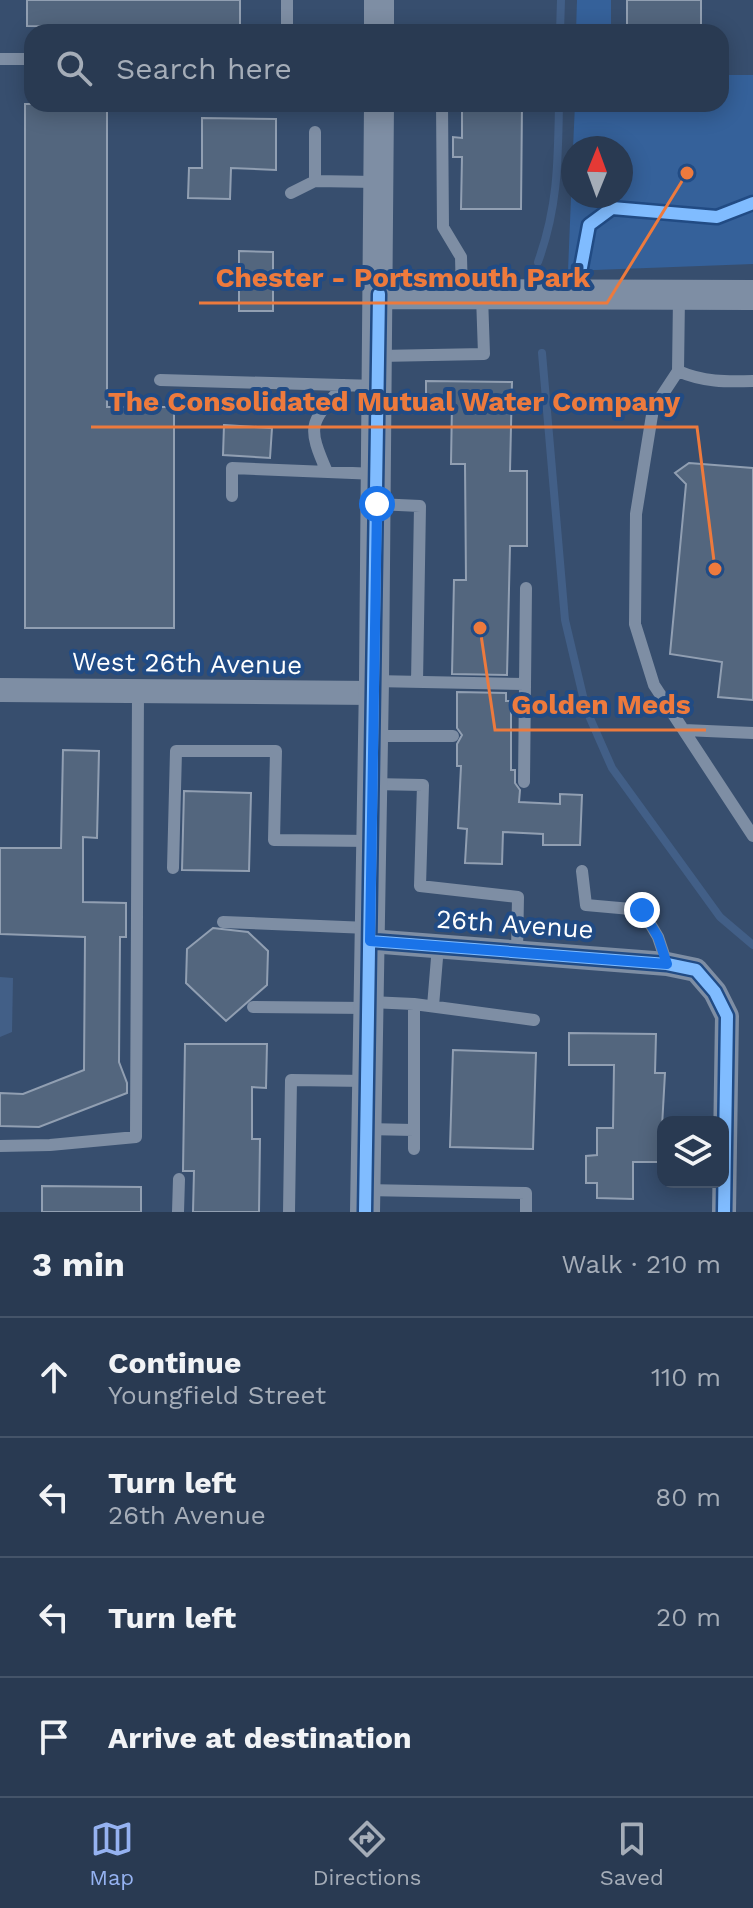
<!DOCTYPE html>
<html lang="en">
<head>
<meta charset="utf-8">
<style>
	body { margin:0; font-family:"Work Sans",sans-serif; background:#314159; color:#f1f3f6 }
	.controls { position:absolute; right:24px; bottom:24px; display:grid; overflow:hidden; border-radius:16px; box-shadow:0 4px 20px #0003 }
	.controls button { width:72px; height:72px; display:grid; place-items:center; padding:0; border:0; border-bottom:2px solid #455469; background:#293a52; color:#f1f3f6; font:40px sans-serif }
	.compass { position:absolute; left:561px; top:136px; width:72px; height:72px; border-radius:50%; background:#293a52; box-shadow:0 4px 20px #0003; rotate:1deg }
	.stop { position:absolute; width:24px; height:24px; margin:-18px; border:6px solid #1a73e8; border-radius:50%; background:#fff }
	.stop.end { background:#1a73e8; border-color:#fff; box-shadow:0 2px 8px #0008 }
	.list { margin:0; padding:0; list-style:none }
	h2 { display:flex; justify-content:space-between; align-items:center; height:104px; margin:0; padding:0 32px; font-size:34px }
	h2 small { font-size:26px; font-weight:400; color:#a5adb8 }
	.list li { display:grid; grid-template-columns:52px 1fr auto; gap:24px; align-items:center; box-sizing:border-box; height:120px; padding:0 32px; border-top:2px solid #455469 }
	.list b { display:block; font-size:30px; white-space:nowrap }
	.list p { margin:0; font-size:26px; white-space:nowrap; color:#a5adb8 }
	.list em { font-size:26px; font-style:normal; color:#a5adb8 }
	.icon { flex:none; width:44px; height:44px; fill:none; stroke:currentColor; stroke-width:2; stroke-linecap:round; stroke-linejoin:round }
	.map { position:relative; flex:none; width:753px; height:1212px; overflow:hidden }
	.search { position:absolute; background:#293a52; box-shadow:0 4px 20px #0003; left:24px; right:24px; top:24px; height:88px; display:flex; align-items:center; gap:20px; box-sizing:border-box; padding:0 28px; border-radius:24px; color:#a5adb8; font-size:30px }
	.sheet { height:584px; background:#293a52 }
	nav { display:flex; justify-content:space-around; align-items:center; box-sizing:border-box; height:112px; border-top:2px solid #455469; background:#293a52; font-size:22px; color:#a5adb8 }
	nav a { display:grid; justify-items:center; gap:4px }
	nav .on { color:#95b2f1 }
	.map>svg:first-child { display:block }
	.green { fill:#35619a }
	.water { fill:#425f87 }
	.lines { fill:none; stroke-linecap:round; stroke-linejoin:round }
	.stream { stroke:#425f87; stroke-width:8 }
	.building { fill:#53667e; stroke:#919fb2; stroke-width:2 }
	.service { stroke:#7e8ea4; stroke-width:12 }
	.minor { stroke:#7e8ea4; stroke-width:24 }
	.tertiary { stroke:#7e8ea4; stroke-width:30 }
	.cycleway-casing { stroke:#214b84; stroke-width:17 }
	.cycleway { stroke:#80bcff; stroke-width:12 }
	.route { stroke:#1a73e8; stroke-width:10 }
	.labels { text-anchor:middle; stroke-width:8; stroke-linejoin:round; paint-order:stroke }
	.street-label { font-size:26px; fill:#fff; stroke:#214b84 }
	.leader { fill:none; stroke:#ed7a3d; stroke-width:3 }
	.callout-dot { fill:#ed7a3d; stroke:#214b84; stroke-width:3 }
	.callout-label { font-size:28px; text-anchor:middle; font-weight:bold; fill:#ed7a3d; stroke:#214b84; stroke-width:8; stroke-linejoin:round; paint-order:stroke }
</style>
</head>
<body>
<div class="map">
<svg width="753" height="1212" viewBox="0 0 753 1212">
	<rect width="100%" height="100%" fill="#374e6e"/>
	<path class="green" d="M577 0H611V32H576Z
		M721 75H753V264L568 271 573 149V196H621V148H573L575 104H721Z"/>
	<path class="water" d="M0 977 13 978 12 1032 0 1037Z"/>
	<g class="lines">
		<path class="stream" d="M560 32 561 0
			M538 262C558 207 558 161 559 104
			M542 353 565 620 586 709 612 768 720 917 753 945"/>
	</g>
	<path class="building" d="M27 0H240V28L27 26Z
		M627 0H701V32H627Z
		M25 104H107V407H174V628H25Z
		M462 104H522L521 209H461L462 157H453V137L462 138Z
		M202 118 276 119V170L231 168 230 199 188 198 189 168H202Z
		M239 251 273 252V311H239Z
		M426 381 512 382 510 471H527V546H510L507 675 452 674 454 580H466L465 464H451L452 404 426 403Z
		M224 425 272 428 270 458 223 455Z
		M689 463 753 468V700L718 697 722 662 670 654 686 484 675 473Z
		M457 692 506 693V701H511V770H515V783L520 790 519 802 560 804V794L582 795 580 845H543V834L503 832 502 864 465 863 467 829 458 828 461 766H457V744L462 735 457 728Z
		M63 750 99 751 97 838 83 837V902L126 903V937H120L119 1062 127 1083V1093L39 1127 0 1126V1093L23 1094 84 1070 85 937 0 934V848H61Z
		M184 791 251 793 249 871 182 870Z
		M213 928 248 932 268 951 267 985 226 1021 186 983 187 949Z
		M569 1033 656 1034 655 1073H665L660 1162H633V1199L597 1198V1183H586V1156L597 1155V1128H613L614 1065H569Z
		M185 1044H267L266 1088 252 1087V1139H260L259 1212H193L194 1171H183Z
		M453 1050 536 1053 533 1149 450 1147Z
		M42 1186 141 1187V1212H42Z"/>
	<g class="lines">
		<path class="service" d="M287 0V32
			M510 32H550
			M0 59H32
			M442 104 443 227 461 257 462 295
			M315 181 376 182
			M291 193 315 181V132
			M679 297 678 371 653 409 636 514 635 624 654 685 753 836
			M379 356 484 354 482 296
			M678 371C703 382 726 382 753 381
			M160 380 377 386
			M578 401 653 409
			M327 472C306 424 310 423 344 385
			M232 496V468L377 474
			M377 504 420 506 417 682
			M374 681 525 684
			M684 730 753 733
			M374 736H453
			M524 782 526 588
			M373 784 423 785 420 886 518 897 517 952
			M173 868 176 751H276L274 840 372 841
			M582 871 586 905 642 910 658 937 667 964
			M223 922 368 928
			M370 1002 414 1004V1149
			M414 1004 534 1020
			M433 1006 438 946
			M253 1007 368 1008
			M366 1129 414 1130
			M0 1146 50 1145 136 1137 138 691
			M365 1190 526 1193V1212
			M178 1212 179 1179
			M289 1212 291 1080 367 1081"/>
		<path class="minor" d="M0 690 374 693
			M370 941 667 964 696 970 715 992 727 1016 724 1212"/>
		<path class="tertiary" d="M379 0V32
			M379 294 753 295
			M365 1212 374 681 379 104"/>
		<g class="cycleway-casing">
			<path id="cycleway" d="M580 273 589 225 612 208 717 217 753 203
				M370 941 667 964 696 970 715 992 727 1016 724 1212
				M365 1212 379 294"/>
		</g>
		<use href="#cycleway" class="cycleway"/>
	</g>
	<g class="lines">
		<path class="route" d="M377 504 370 941 667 964 658 937 642 910"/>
	</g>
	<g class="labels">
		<g class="street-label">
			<text transform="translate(187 663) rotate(1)" y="9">West 26th Avenue</text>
			<text transform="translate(515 924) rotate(4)" y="9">26th Avenue</text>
		</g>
	</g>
	<path class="leader" d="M687 173L607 303H199M715 569L697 427H91M480 628L495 730H706"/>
	<g class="callout-dot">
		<circle cx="687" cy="173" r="8"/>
		<circle cx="715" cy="569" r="8"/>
		<circle cx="480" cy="628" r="8"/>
	</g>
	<g class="callout-label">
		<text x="403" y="287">Chester - Portsmouth Park</text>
		<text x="394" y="411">The Consolidated Mutual Water Company</text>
		<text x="601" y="714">Golden Meds</text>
	</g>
</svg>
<div class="controls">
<button><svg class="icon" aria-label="layers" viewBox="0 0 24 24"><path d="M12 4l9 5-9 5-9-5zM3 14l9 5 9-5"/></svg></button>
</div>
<svg class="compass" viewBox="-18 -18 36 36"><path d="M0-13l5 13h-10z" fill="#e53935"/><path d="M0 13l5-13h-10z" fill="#a5adb8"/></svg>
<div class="stop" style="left:377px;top:504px"></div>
<div class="stop end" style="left:642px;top:910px"></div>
<div class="search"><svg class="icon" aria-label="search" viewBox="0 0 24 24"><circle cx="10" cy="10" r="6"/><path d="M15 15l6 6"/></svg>Search here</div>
</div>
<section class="sheet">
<h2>3 min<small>Walk · 210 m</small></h2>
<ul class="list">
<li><svg class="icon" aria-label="ahead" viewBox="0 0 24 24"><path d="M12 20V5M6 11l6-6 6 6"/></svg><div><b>Continue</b><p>Youngfield Street</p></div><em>110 m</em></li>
<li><svg class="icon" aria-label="left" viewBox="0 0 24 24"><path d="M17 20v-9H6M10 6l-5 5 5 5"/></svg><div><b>Turn left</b><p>26th Avenue</p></div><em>80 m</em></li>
<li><svg class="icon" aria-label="left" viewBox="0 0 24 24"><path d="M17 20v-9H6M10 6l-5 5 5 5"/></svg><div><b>Turn left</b></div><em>20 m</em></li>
<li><svg class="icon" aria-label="arrive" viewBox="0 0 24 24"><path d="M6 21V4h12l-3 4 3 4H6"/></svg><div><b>Arrive at destination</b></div></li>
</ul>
</section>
<nav>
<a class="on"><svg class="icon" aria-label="map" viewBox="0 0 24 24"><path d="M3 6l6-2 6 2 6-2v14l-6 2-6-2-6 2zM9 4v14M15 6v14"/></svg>Map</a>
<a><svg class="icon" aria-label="directions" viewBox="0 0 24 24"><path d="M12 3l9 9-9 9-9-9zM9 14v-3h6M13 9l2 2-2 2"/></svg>Directions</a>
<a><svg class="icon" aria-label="saved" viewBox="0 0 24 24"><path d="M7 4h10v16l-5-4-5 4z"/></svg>Saved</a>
</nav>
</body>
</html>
